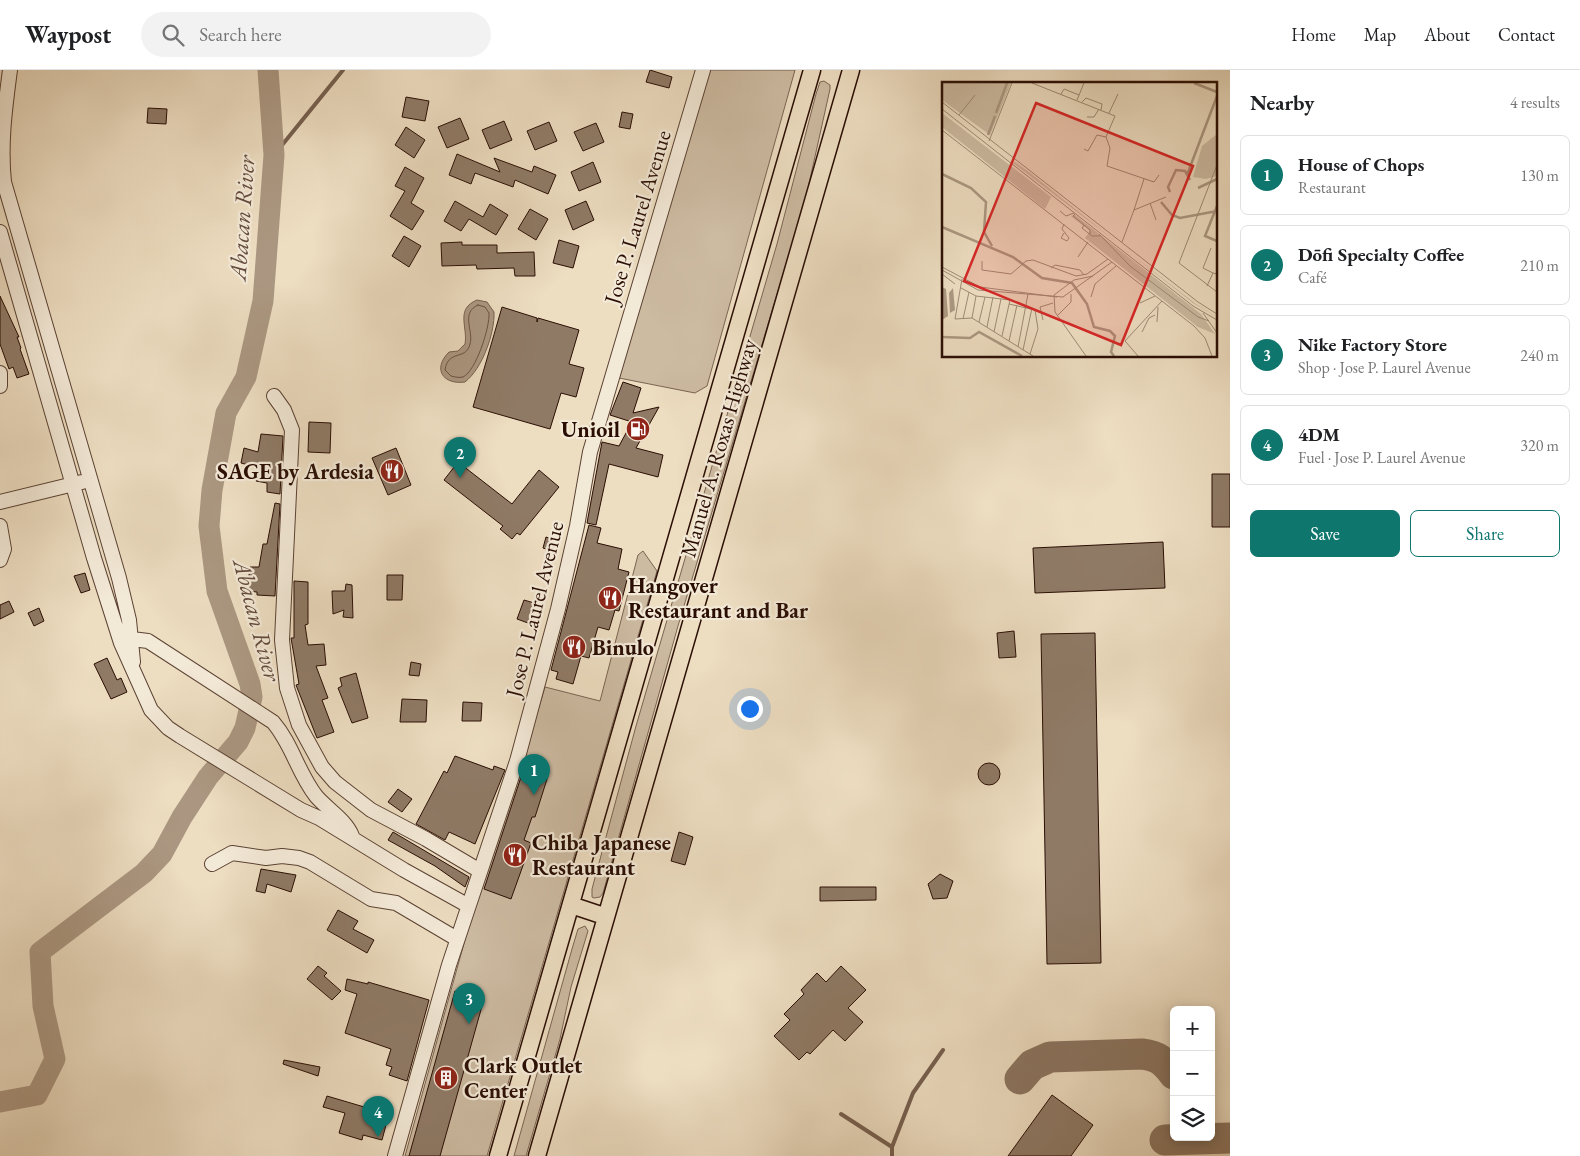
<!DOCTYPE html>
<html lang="en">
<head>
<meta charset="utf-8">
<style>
	body { margin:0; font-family:"EB Garamond",serif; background:#f2f2f2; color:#202124 }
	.controls { position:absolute; right:15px; bottom:15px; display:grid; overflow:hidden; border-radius:8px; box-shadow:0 2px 12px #0003 }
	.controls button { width:45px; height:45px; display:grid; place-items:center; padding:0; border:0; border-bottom:1px solid #e0e0e0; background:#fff; color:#202124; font:25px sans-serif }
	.you { position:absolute; left:749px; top:638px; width:18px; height:18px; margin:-12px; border:4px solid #fff; border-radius:50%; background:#1a73e8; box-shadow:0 0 0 8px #1a73e833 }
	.badge { display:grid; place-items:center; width:32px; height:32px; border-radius:50%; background:#0f766e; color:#fff; font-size:16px; font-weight:700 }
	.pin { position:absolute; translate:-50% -41px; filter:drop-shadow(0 1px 2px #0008) }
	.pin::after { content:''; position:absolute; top:26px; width:18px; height:15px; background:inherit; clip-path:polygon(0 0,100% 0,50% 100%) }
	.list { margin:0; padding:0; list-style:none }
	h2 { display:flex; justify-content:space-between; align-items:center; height:65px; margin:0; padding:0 20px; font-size:21px }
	h2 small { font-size:16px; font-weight:400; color:#757577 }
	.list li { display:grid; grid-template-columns:32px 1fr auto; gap:15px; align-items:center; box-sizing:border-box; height:80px; margin:0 10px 10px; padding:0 10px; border:1px solid #e0e0e0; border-radius:8px }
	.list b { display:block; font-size:19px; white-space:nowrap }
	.list p { margin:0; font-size:16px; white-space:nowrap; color:#757577 }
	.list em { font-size:16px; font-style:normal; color:#757577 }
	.actions { display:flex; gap:10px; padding:15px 20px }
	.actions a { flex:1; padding:11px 0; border:1px solid #0f766e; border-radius:8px; text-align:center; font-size:18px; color:#0f766e }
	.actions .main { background:#0f766e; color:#fff }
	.icon { flex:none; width:28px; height:28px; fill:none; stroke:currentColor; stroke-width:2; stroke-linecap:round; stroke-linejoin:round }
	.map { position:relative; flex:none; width:1230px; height:1086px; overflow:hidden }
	header { display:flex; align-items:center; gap:30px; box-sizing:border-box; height:70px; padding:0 25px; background:#fff; border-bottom:1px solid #e0e0e0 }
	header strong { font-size:24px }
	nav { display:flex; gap:28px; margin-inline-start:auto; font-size:18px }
	.search { width:350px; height:45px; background:#f2f2f2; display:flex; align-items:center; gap:12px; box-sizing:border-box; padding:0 18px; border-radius:28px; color:#757577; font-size:19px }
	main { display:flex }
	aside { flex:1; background:#fff }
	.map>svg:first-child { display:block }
	.green { fill:#ccbaa1; stroke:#7b6452 }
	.water { fill:#ab9781; stroke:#77604f }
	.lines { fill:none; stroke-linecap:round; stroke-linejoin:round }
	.shore { stroke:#6a5242; stroke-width:1 }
	.stream { stroke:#77604f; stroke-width:4 }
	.river { stroke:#ab9781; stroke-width:21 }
	.taxiway { stroke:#8c7662; stroke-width:31 }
	.building { fill:#8f7a66; stroke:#2a0e04 }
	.minor-casing { stroke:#5b4233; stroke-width:16 }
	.major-casing { stroke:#2a0e04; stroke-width:19 }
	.minor { stroke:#f3e9d7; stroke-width:14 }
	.major { stroke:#edddc1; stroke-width:16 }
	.labels { text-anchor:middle; stroke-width:4.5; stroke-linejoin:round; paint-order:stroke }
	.street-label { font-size:22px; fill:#2a0e04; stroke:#f3e9d7 }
	.poi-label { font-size:22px; font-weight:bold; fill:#2a0e04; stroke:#f3e9d7; text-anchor:start }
	.water-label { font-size:24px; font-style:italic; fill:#644c3c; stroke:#f3e9d7 }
	.inset-river { fill:none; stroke:#ab9781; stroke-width:2.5 }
	.inset-road { fill:none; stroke:#9f8a75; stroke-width:1 }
	.view { fill:#d62828; fill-opacity:0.15; stroke:#d62828; stroke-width:2.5 }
	.inset-edge { fill:none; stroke:#2a0e04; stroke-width:2.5 }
</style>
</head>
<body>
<header>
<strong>Waypost</strong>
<div class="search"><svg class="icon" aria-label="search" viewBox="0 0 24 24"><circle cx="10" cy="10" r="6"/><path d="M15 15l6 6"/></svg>Search here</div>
<nav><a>Home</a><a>Map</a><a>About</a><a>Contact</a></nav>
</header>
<main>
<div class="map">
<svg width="1230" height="1086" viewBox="0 0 1230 1086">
	<rect width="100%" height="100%" fill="#edddc1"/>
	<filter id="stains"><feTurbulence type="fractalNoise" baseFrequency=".004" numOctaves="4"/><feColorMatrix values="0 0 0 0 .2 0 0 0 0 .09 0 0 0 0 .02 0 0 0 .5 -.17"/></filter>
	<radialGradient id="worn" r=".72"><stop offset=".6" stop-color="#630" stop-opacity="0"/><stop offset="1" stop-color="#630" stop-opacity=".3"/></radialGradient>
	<path class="green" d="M709 0H795L707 316 695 323 619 308Z
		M824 11 830 15V19L806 127 678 556 603 823 600 827 594 828 592 827V819L636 656 777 174 816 24 820 12Z
		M643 481 657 501 487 1086H405L478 823 521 697 545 617 600 631 638 485Z
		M585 856 588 861 571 917 560 969 526 1086H514L572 879 578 859Z"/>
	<path class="water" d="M477 230 487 232 494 242C495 263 482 299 465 312 443 315 432 299 449 282L458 281 465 274C468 257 455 239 477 230Z"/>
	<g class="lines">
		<path class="shore" d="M478 235 485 237 489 243C490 257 476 301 463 307 459 308 455 307 451 306L445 300C448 279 466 291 470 274 474 261 460 243 478 235Z"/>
		<path class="stream" d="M274 85 343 0
			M841 1044 892 1077
			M892 1086V1077L913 1023 943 980"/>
		<path class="river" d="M0 1032 37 1025 55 989 43 936 40 882 144 803 162 784 182 747 208 707 238 672 245 658 252 627 250 614 217 521 209 456 212 420 226 343 246 307 263 231 274 85 268 0"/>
		<path class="taxiway" d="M1020 1009 1032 995 1050 987 1142 984C1158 986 1164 991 1174 1004
			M1165 1070 1230 1068"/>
	</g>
	<path class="building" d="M650 0 672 7 669 18 646 12Z
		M406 27 429 31 425 51 402 47Z
		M148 38 167 39 166 54 147 53Z
		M622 42 633 44 630 59 619 57Z
		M460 48 469 69 447 78 438 57Z
		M504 51 512 70 490 79 482 60Z
		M549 52 557 71 535 80 527 61Z
		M596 53 604 72 583 81 574 62Z
		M406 57 425 70 414 88 395 75Z
		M457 84 500 102 494 88 532 102 534 96 556 105 548 124 515 110 513 117 475 103 471 114 449 105Z
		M593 92 601 112 579 121 571 102Z
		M405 97 424 108 411 133 424 141 412 160 390 146 405 121 395 116Z
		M455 131 483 147 490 134 508 145 496 165 469 149 461 161 444 151Z
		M586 131 594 150 573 160 565 140Z
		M530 139 548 149 536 170 518 159Z
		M404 166 421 176 409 197 392 186Z
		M559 170 579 176 573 198 553 193Z
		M462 172V175H497V183L534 182 535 206H515L514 198 477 199 476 195 442 196 441 173Z
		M0 226 19 267H17L21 278 20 279 29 304 17 308 13 297 9 299 0 274Z
		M502 237 537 248V252L538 248 579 260 569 294 584 298 576 327 561 323 550 359 473 337Z
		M623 312 641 318 633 343 659 337 636 378 663 385 658 407 609 394 596 455 587 453 602 372 619 376 632 352 610 345Z
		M309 352 331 353 330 383 308 382Z
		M261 364 283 366 280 424 267 422V413L256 411 259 398 241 393 244 378 258 382Z
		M396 378 411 415 388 425 372 388Z
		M458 392 512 434 539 400 559 417 520 465 517 463 512 469 500 459 503 456 444 410Z
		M1212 404H1230V457H1212Z
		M275 433 280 434 275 526 257 525V522L247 521 250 497H259L263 474H267Z
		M589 455 601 458 597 473 622 479 618 499 629 502 619 541 615 540 609 560 598 557 589 588 581 586 573 614 556 609 558 602 551 600Z
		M546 467 558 471 555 482 543 478Z
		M1163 472 1165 518 1035 523 1033 478Z
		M85 503 90 520 81 523 74 506Z
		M387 505H403L402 530H387Z
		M294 511 308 512V554L305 555 308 575 324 574 326 595 316 596 328 628 322 630 334 662 317 668 296 615 299 614 291 568H294Z
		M346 514 352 515 353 548 343 547 344 540 333 544 332 521H345Z
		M524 530 534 533 528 553 517 549Z
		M9 531 14 542 0 549V535Z
		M39 538 44 551 34 556 28 543Z
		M1014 561 1016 587 999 588 997 563Z
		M1095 563 1101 893 1047 894 1041 564Z
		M107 588 117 610 121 608 127 622 111 629 94 594Z
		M411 592 421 594 419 606 409 605Z
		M356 603 368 648 352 653 338 618 342 616 340 608Z
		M402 629 427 630 426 652H400Z
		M463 632 482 633 481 651H462Z
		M455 686 493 700 494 696 505 700 475 774 449 762 445 770 416 754 444 701 447 703Z
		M978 704a11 11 0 1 1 22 0a11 11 0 1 1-22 0Z
		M524 698 548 706 535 747H532L524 770 531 773 511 829 484 819Z
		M398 719 412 729 402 742 388 732Z
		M393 762 469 807 465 817 435 796 388 770Z
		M679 762 693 767 685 795 671 791Z
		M261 799 296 805 291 822 267 814 265 823 256 821Z
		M940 804 953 811 947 828 933 829 928 814Z
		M820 817H876V830L820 831Z
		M338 840 358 851 353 859 374 870 367 883 327 860Z
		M318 896 327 903 324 906 341 921 332 930 307 909Z
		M841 896 866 920 848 938 863 952 845 971 833 960 810 984 807 982 799 990 774 966 790 950 784 944 804 924 801 920 817 903 826 912Z
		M347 909 368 914V912L429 930 407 1011 389 1005 392 997 386 995 391 979 345 963 357 924 345 920Z
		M455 921 484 929 440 1086H409Z
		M284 990 320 997 318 1006 283 994Z
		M1052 1025 1093 1055 1071 1086H1008Z
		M327 1026 371 1039 368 1049 386 1055 382 1070 363 1065 362 1070 339 1063 345 1043 323 1037Z"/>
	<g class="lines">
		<g class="minor-casing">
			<path id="minor" d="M10 0C5 38 0 74 4 112L119 508 129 550 133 592
				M0 162 94 488 121 573 151 640 168 658 180 666 301 740 319 748 404 800 467 835
				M0 303V316
				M274 326 284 340 292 360 282 570 287 618 299 655 322 697 335 712 371 740 426 769 480 801
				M0 432 82 412
				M0 456 4 479 0 490
				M124 571 132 569 148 571 273 652C292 674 298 703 316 726 327 739 346 750 352 766
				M212 794 232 783 266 788 282 786 299 788 310 792 371 829 396 833 457 869
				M395 1086 449 895 517 691 558 539 577 456 590 382 703 0"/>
		</g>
		<g class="major-casing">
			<path id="major" d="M571 835 604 846
				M498 1086 812 0
				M537 1086 851 0"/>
		</g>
		<use href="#minor" class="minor"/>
		<use href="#major" class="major"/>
	</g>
	<defs>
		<g id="fuel-disc" transform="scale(1.25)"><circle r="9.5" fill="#8f2418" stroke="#f3e9d7"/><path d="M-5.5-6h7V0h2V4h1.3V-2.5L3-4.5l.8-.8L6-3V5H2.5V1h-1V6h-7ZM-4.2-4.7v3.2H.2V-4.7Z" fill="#fff"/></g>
		<g id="restaurant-disc" transform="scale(1.25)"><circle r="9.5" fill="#8f2418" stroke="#f3e9d7"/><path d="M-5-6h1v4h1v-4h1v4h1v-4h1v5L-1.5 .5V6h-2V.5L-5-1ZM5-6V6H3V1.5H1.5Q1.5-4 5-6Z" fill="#fff"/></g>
		<g id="building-disc" transform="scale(1.25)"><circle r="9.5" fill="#8f2418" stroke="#f3e9d7"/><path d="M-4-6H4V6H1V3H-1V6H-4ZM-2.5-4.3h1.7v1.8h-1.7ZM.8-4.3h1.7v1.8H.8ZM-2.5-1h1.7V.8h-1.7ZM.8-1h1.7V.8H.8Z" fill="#fff"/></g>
	</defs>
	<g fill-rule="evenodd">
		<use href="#fuel-disc" x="638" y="359"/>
		<use href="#restaurant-disc" x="392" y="401"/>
		<use href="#restaurant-disc" x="610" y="528"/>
		<use href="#restaurant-disc" x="574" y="577"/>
		<use href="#restaurant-disc" x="515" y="785"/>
		<use href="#building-disc" x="446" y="1008"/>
	</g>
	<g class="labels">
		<g class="street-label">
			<text transform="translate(637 147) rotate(-73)" y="8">Jose P. Laurel Avenue</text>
			<text transform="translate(718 378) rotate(-74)" y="8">Manuel A. Roxas Highway</text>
			<text transform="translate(534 539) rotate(-76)" y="8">Jose P. Laurel Avenue</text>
		</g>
		<g class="poi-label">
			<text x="620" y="367" text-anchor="end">Unioil</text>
			<text x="374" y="409" text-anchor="end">SAGE by Ardesia</text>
			<text x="628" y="523">Hangover<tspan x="628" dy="25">Restaurant and Bar</tspan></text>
			<text x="592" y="585">Binulo</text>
			<text x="532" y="780">Chiba Japanese<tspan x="532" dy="25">Restaurant</tspan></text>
			<text x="464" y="1003">Clark Outlet<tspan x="464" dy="25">Center</tspan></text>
		</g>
		<g class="water-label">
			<text transform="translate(242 148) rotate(-86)" y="8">Abacan River</text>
			<text transform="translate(257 550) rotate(75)" y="8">Abacan River</text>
		</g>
	</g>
	<g transform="translate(942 12)">
		<rect width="275" height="275" fill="#edddc1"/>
		<path d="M0 1H69L48 53 0 18ZM0 31 109 115 103 127 0 45ZM275 52V94L264 97 251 95 260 64ZM73 80 87 90 177 162 71 81ZM133 133 259 232 273 252 256 245 143 156 148 149 129 134ZM180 165 254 222 275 235 251 221Z" fill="#ccbaa1"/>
		<path d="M0 205 4 207 6 234 0 238ZM11 206 13 228 8 231 7 211Z" fill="#ab9781"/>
		<path class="inset-river" d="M252 1 275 10M54 31 65 1M46 53 53 34M0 92 29 106 44 120 42 150 50 164M245 93 275 14M256 106 275 97M228 110 226 105 234 88 243 89 248 98M219 120 230 133 238 136 275 129M275 124 263 154 275 159M0 145 71 175 100 196 130 201 145 222 152 245 168 249 173 254 169 270 172 274M0 255 28 256 37 250 80 274"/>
		<path class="inset-road" d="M90 1 173 34 164 55 168 66 165 84 212 100 217 93M119 12 122 7 137 13M135 18 142 1M0 20 256 220 275 232M140 20 144 16 160 22 159 28M0 27 251 224 275 238M167 31 176 12M17 33 33 13M145 35H152L157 27M0 48 252 244 263 256 270 274M47 59 70 1M142 67 146 69 155 53 164 55M275 83 237 181 275 210M208 121 214 138M192 128 202 97M118 129 124 134 132 131M133 132 131 134 148 148V152M122 142 120 147 127 156 125 159 119 156 122 151M142 143 140 146 150 154H158M157 152 188 184 256 235 267 239M180 160 192 128 224 115M269 166 261 186 271 191M136 175 146 160M40 179V188L69 192 84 179 91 178 134 194 145 192 166 177M0 185 38 205 115 215M109 186 113 183 138 188 142 193M0 188 36 208 121 215 170 180M0 192 13 202M20 197 13 237 30 236 91 274M265 204 271 191 275 192M19 206 34 214 68 218 60 254M149 215 153 202 174 184M198 221 213 214M67 222 93 228 96 247 88 272M261 231 275 251M116 233 129 220V212M30 236 34 214M21 237 27 210M101 238 98 225 111 221M37 240 43 215M215 240 216 225M45 245 51 215M52 250 59 217M200 250 207 236 213 233M67 259 75 223M76 265 86 212M81 268 90 226M144 274 113 230 112 213 132 198 151 194M196 274 183 259 220 219"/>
		<path class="view" d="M94 21 251 84 179 263 22 199Z"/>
		<rect width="275" height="275" class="inset-edge"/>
	</g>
	<rect width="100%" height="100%" filter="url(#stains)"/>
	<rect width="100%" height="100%" fill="url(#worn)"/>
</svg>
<div class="controls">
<button>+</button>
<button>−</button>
<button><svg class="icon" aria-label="layers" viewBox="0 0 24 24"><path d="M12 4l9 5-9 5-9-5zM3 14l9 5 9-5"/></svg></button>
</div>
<div class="you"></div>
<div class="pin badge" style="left:534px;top:725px">1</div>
<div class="pin badge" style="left:460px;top:408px">2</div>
<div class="pin badge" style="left:469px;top:954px">3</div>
<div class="pin badge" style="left:378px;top:1067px">4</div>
</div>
<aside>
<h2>Nearby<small>4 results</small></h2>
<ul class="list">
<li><span class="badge">1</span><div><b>House of Chops</b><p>Restaurant</p></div><em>130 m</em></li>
<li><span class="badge">2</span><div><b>Dōfi Specialty Coffee</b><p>Café</p></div><em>210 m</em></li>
<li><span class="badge">3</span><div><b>Nike Factory Store</b><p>Shop · Jose P. Laurel Avenue</p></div><em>240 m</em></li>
<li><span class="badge">4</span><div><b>4DM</b><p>Fuel · Jose P. Laurel Avenue</p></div><em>320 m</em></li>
</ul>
<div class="actions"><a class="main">Save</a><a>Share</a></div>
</aside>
</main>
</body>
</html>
